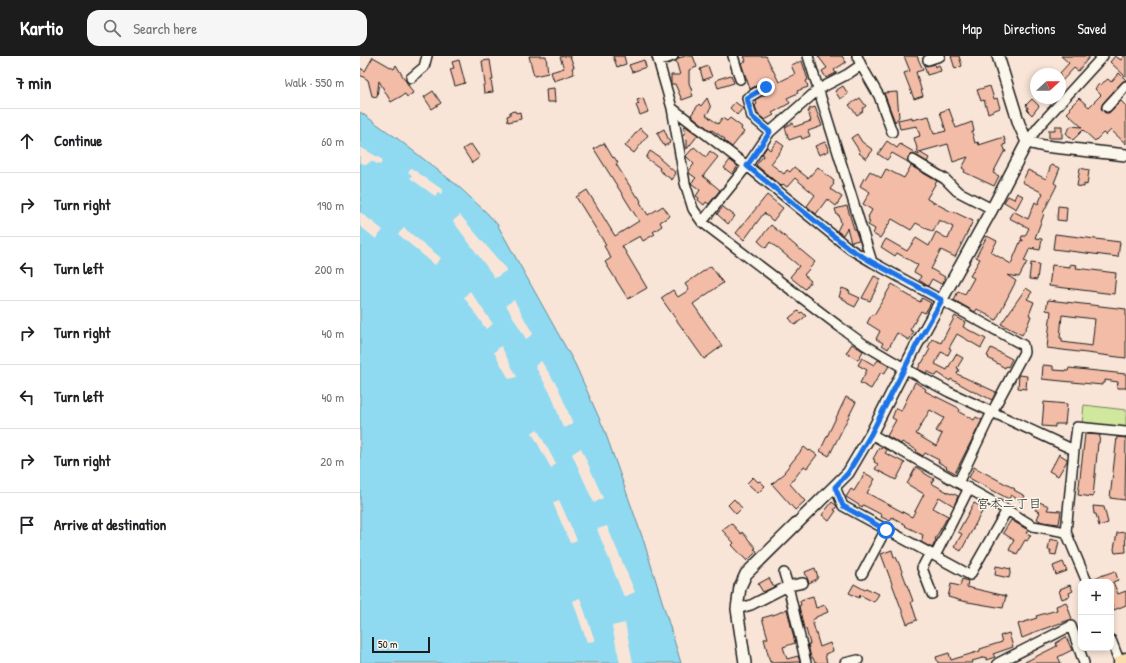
<!DOCTYPE html>
<html lang="en">
<head>
<meta charset="utf-8">
<style>
	body { margin:0; font-family:"Patrick Hand","Klee One",sans-serif; background:#f6f6f6; color:#202124 }
	.controls { position:absolute; right:12px; bottom:12px; display:grid; overflow:hidden; border-radius:8px; box-shadow:0 2px 6px #0003 }
	.controls button { width:36px; height:36px; display:grid; place-items:center; padding:0; border:0; border-bottom:1px solid #e0e0e0; background:#fff; color:#202124; font:20px sans-serif }
	.compass { position:absolute; left:670px; top:12px; width:36px; height:36px; border-radius:50%; background:#fff; box-shadow:0 2px 6px #0003; rotate:69deg }
	.scale { position:absolute; left:12px; bottom:10px; width:58px; box-sizing:border-box; padding-left:4px; border:2px solid #1c1c1c; border-top:0; font-size:11px; line-height:14px; white-space:nowrap; color:#1c1c1c; -webkit-text-stroke:3px #fbf7ec; paint-order:stroke }
	.stop { position:absolute; width:12px; height:12px; margin:-9px; border:3px solid #1a73e8; border-radius:50%; background:#fff }
	.stop.end { background:#1a73e8; border-color:#fff; box-shadow:0 1px 4px #0008 }
	.list { margin:0; padding:0; list-style:none }
	h2 { display:flex; justify-content:space-between; align-items:center; height:52px; margin:0; padding:0 16px; font-size:17px }
	h2 small { font-size:13px; font-weight:400; color:#757577 }
	.list li { display:grid; grid-template-columns:26px 1fr auto; gap:12px; align-items:center; box-sizing:border-box; height:64px; padding:0 16px; border-top:1px solid #e0e0e0 }
	.list b { display:block; font-size:15px; white-space:nowrap }
	.list em { font-size:13px; font-style:normal; color:#757577 }
	.icon { flex:none; width:22px; height:22px; fill:none; stroke:currentColor; stroke-width:2; stroke-linecap:round; stroke-linejoin:round }
	.map { position:relative; flex:none; width:766px; height:607px; overflow:hidden }
	header { display:flex; align-items:center; gap:24px; box-sizing:border-box; height:56px; padding:0 20px; background:#1c1c1c; color:#fff }
	header strong { font-size:19px }
	nav { display:flex; gap:22px; margin-inline-start:auto; font-size:14px }
	.search { width:280px; height:36px; background:#f6f6f6; display:flex; align-items:center; gap:10px; box-sizing:border-box; padding:0 14px; border-radius:12px; color:#757577; font-size:15px }
	main { display:flex }
	aside { flex:1; background:#fff }
	.map>svg:first-child { display:block }
	.green { fill:#d0e89d; stroke:#76825c }
	.water { fill:#90daf1; stroke:#628e9c }
	.pier { fill:#f9e5d7 }
	.building { fill:#f3bca6; stroke:#1c1c1c; fill-rule:evenodd }
	.lines { fill:none; stroke-linecap:round; stroke-linejoin:round }
	.minor-casing { stroke:#1c1c1c; stroke-width:12 }
	.tertiary-casing { stroke:#1c1c1c; stroke-width:14 }
	.primary-casing { stroke:#1c1c1c; stroke-width:17 }
	.minor { stroke:#fbf7ec; stroke-width:9 }
	.tertiary { stroke:#fbf7ec; stroke-width:11 }
	.primary { stroke:#f9deab; stroke-width:14 }
	.route { stroke:#1a73e8; stroke-width:5 }
	.labels { text-anchor:middle; stroke-width:3; stroke-linejoin:round; paint-order:stroke }
	.neighbourhood-label { font-size:13px; fill:#1c1c1c; stroke:#fbf7ec }
</style>
</head>
<body>
<header>
<strong>Kartio</strong>
<div class="search"><svg class="icon" aria-label="search" viewBox="0 0 24 24"><circle cx="10" cy="10" r="6"/><path d="M15 15l6 6"/></svg>Search here</div>
<nav><a>Map</a><a>Directions</a><a>Saved</a></nav>
</header>
<main>
<aside>
<h2>7 min<small>Walk · 550 m</small></h2>
<ul class="list">
<li><svg class="icon" aria-label="ahead" viewBox="0 0 24 24"><path d="M12 20V5M6 11l6-6 6 6"/></svg><div><b>Continue</b></div><em>60 m</em></li>
<li><svg class="icon" aria-label="right" viewBox="0 0 24 24"><path d="M7 20v-9h11M14 6l5 5-5 5"/></svg><div><b>Turn right</b></div><em>190 m</em></li>
<li><svg class="icon" aria-label="left" viewBox="0 0 24 24"><path d="M17 20v-9H6M10 6l-5 5 5 5"/></svg><div><b>Turn left</b></div><em>200 m</em></li>
<li><svg class="icon" aria-label="right" viewBox="0 0 24 24"><path d="M7 20v-9h11M14 6l5 5-5 5"/></svg><div><b>Turn right</b></div><em>40 m</em></li>
<li><svg class="icon" aria-label="left" viewBox="0 0 24 24"><path d="M17 20v-9H6M10 6l-5 5 5 5"/></svg><div><b>Turn left</b></div><em>40 m</em></li>
<li><svg class="icon" aria-label="right" viewBox="0 0 24 24"><path d="M7 20v-9h11M14 6l5 5-5 5"/></svg><div><b>Turn right</b></div><em>20 m</em></li>
<li><svg class="icon" aria-label="arrive" viewBox="0 0 24 24"><path d="M6 21V4h12l-3 4 3 4H6"/></svg><div><b>Arrive at destination</b></div></li>
</ul>
</aside>
<div class="map">
<svg width="766" height="607" viewBox="0 0 766 607">
	<rect width="100%" height="100%" fill="#f9e5d7"/>
	<filter id="ink" filterUnits="userSpaceOnUse"><feTurbulence type="fractalNoise" baseFrequency=".025" numOctaves="2"/><feDisplacementMap in="SourceGraphic" scale="8" xChannelSelector="R" yChannelSelector="G"/><feConvolveMatrix kernelMatrix="1 2 1 2 8 2 1 2 1" color-interpolation-filters="sRGB"/></filter>
	<g filter="url(#ink)">
		<path class="green" d="M724 349 766 354V372L722 367Z"/>
		<path class="water" d="M0 56 38 83 98 130 128 158 137 168 215 308 244 373 284 486 321 607H0Z"/>
		<path class="pier" d="M0 91 23 104 20 109 11 105 6 109 0 106Z
			M51 112 83 134 81 138 78 136 75 140 50 122 52 119 48 116Z
			M0 156 23 174 16 183 0 170Z
			M100 159 147 214 135 222 93 165Z
			M44 172 81 202 75 209 38 178Z
			M110 235 133 268 126 273 104 241Z
			M154 244 173 278 166 283 146 249Z
			M141 290 157 321 149 323 134 296Z
			M181 305 198 331 213 368 203 372 192 340 175 310Z
			M177 373 196 408 191 412 172 377Z
			M221 392 243 442 234 447 212 398Z
			M199 444 217 484 210 487 193 447Z
			M247 470 275 536 264 541 237 473Z
			M220 542 235 585 227 586 213 545Z
			M265 567 273 607H260L252 570Z"/>
		<path class="building" d="M169 0H186L188 17 174 20Z
			M204 0H210L214 11 212 12 214 18 194 25 191 16 204 12 200 1Z
			M253 0H264L266 8 257 11Z
			M326 0H333L337 11 329 14V27L332 35H331L333 40 322 44 315 28H311V19H320L316 5 318 2Z
			M384 0H406L419 26 435 18 431 9 442 5 448 24 446 25 448 31 437 35 438 37 427 42 430 47 412 57 414 59 405 64 400 60 397 55 395 50 397 48 395 44 409 36 412 31 411 28 409 26 406 25 390 33 381 7 386 5Z
			M458 0H482L486 6 474 14 476 17 466 22 462 15 467 12Z
			M544 0H557L563 14 556 16 563 40 554 43 544 17 550 15Z
			M591 0H599L602 10 595 13Z
			M701 0H730L718 15 714 12 700 27V17L709 7Z
			M755 0 761 4 764 0H766V21L750 6Z
			M13 1 34 13 36 9 53 37 47 41 45 38 31 46 19 25 17 41 12 40 8 24 0 19V12L5 15Z
			M99 4 105 27 95 30 90 13 94 12 92 6Z
			M130 4 133 24H131L133 36 124 37 123 29 125 28 122 5Z
			M284 4 286 11 272 16 269 9Z
			M574 8 575 11 579 9 581 15 567 19 564 9 567 10Z
			M348 10 352 21 343 24 340 13Z
			M759 17 766 24 762 26 743 47 741 52 743 55 745 57H749L761 45 766 50V88L751 74 746 79 743 77 735 85 723 74 713 84 706 77 711 70 722 71 707 57 711 53 709 52 719 42 729 51 741 39 735 33 739 28 740 29 748 23 751 26Z
			M371 19 374 27 358 32 356 26 358 23Z
			M483 30 488 38 480 43 475 35Z
			M630 30 634 43 637 42 640 52 628 57 624 44 621 45 617 34Z
			M194 32 195 46H187L186 33Z
			M73 35 81 47 72 53 64 41Z
			M537 36 539 61 535 66 524 37Z
			M283 42 288 56 280 59 276 49 279 48 277 44Z
			M347 42 351 52 346 59 358 68 362 62 367 65 370 62 382 71 381 73 384 76 372 91 364 85 365 83 352 74 351 75 331 59 339 48 341 50Z
			M500 42 506 50 502 53 503 55 497 59 489 49Z
			M672 43 679 50 672 59 667 54 668 52 666 49Z
			M375 46 383 52 377 59 370 52Z
			M455 51 462 70 448 75 450 80 442 83 441 80 429 84 425 71 433 67 434 71 451 65 448 55H450L449 53Z
			M589 53 596 72 612 66 614 75 612 76 615 87 618 86 619 89 644 81 646 88 643 89 646 96H644L633 117 639 120 634 130 604 116 605 114 602 112 608 101 593 106 588 88 559 96 569 102 567 106 553 98 550 99 548 101V106L532 97 527 104 518 98 527 85 537 92 540 88 559 99 554 82 560 80 557 70 540 73 538 64 552 61V64L569 60 574 78 586 75 580 56Z
			M155 55 156 57 160 56 161 63 148 66 147 60 150 59V56Z
			M325 70 338 79 327 93V83L323 79 326 75 323 73Z
			M695 70H702V82H689V74H695Z
			M280 72 288 79 274 97 265 90Z
			M304 73 310 87 304 90 297 77Z
			M497 78 502 86 513 94 506 103 499 97 500 96 491 82Z
			M417 85 424 90 411 108 424 118 427 114 430 116 434 111 448 122 458 111 474 125 473 127 474 128 470 133 482 141 476 150 467 143 456 158 447 150 455 139 435 122 427 131 423 128 421 130 396 109 404 99 402 98 407 91 410 94Z
			M465 86 469 95 459 99 455 90Z
			M244 87 253 102 254 101 258 107 256 108 276 140H278L281 145 280 146 288 159 303 150 310 160 300 166 302 170 293 176 295 178 283 185 280 180 262 190 287 232 268 243 245 206 251 202 244 190 246 189 216 141 227 134 255 180 279 165 234 93Z
			M111 88 120 101 112 107 103 93Z
			M334 91 346 101 350 95 358 101 343 120 360 134 349 148 346 146 344 149 338 144 339 142 336 140 340 134 331 127 336 122 329 117V115L334 108 326 100Z
			M290 95 301 102 300 103 316 117 312 124 299 114 300 112 286 102Z
			M370 104 378 110 372 118 364 112Z
			M691 109 700 112 694 127 697 129 683 157 684 158 675 182 682 183 680 194 674 193V191L673 193 670 192 664 205 667 206 659 221 647 219 656 225 636 264 617 253 615 256 594 244 598 235 605 238 614 222 610 220 620 203 616 201 627 180 637 185 631 196 651 208 661 184 663 185V184L661 183 662 180H665L669 172 649 162 653 155 668 163 675 146 678 148 683 137 662 126 668 114 686 123Z
			M551 110 577 125 567 142V143L592 156V155L613 165 595 201 581 194 571 213 585 221 581 228 572 223 568 230 559 224 561 220 554 216 558 209 537 197 535 200 521 191 526 183 547 195 556 182 569 190 576 176 588 183 593 171 579 164 573 176 556 167 551 174 532 163 520 182 513 178 515 173 508 169 510 166 508 165 509 162 508 161 512 154 503 148 510 136 500 130 504 122 505 123 510 115 521 122 526 113 544 122Z
			M720 112 729 114 727 129 724 128V131L717 130Z
			M657 137 663 140 656 153 644 146 648 140 654 143Z
			M407 139 423 152 413 165 404 157 384 184 376 177Z
			M487 150 494 173H495L499 184 491 186 487 172 483 179 477 175 481 167 479 159H477L475 153Z
			M698 150 707 151 706 165 697 164Z
			M363 151 375 160 368 168 357 158Z
			M411 169 455 206 444 219 451 225 445 233 430 221 439 210 410 186 406 192 398 185Z
			M695 178 760 186 758 201 693 193Z
			M671 207 679 208 677 224 669 223Z
			M710 208 717 209 716 212 756 217 754 238 689 230 692 209 710 211Z
			M351 210 363 227 333 248 362 290 344 303 301 242 313 234 318 241 329 234 325 228Z
			M514 220 521 223 510 245 502 242 513 222Z
			M532 228 542 234 541 235 560 246 562 242 571 247 565 257 561 255 550 274 554 276 549 284 537 277 528 293 522 289 523 287 516 283 520 275 507 267 512 258 514 259Z
			M482 232 490 235 489 237 500 242 495 251 487 247V245L479 241Z
			M666 232 672 236 667 243 674 246 669 259 671 260 668 268 662 279 641 268Z
			M688 244 766 253V302L687 292 691 255 686 254ZM702 259 735 263 732 290 702 286V282H700Z
			M438 255 440 257 442 256 446 260 435 269 429 262Z
			M595 260 605 266 603 271 626 283 621 292 597 278 589 292 591 293 588 299 581 296 575 308 587 314 596 298 603 302 597 312 599 313 597 318 636 336 632 344 616 336V337L591 323 590 325 578 317 576 320 567 315 566 317 558 313 561 307H562L570 293 568 292 572 283 581 287Z
			M492 288 503 295 498 304 486 297Z
			M631 292 652 303 648 311 646 310 645 312 628 302 629 301 627 300Z
			M502 302 514 309 518 304 529 310 524 318 521 316 511 333 500 327 507 314 498 309Z
			M683 309 693 310V314L708 315 709 312 766 318V332H757L758 326 745 324V327H742V329L682 323Z
			M659 319 667 320 666 333 658 332Z
			M555 326 566 333 565 335 597 351 600 354 599 356 614 364 616 361 622 364 595 417 586 412 587 411 578 406 579 404 565 397 563 400 556 396 557 394 542 386 541 388 527 380 536 364 532 362 536 352 541 355ZM570 354 584 362 576 375 582 378 576 390 556 378Z
			M486 341 496 346 469 400 460 395Z
			M684 346 707 348 705 368H695V371L682 370Z
			M725 378 740 379 739 387H738L733 441 718 439Z
			M757 381 766 382 765 444 750 442Z
			M444 391 449 395 450 394 457 399 447 412 444 410 430 428 445 445 435 454 412 428 425 417 424 416Z
			M522 391 527 394 525 397 545 407 536 424 515 413 518 408 514 406 515 404 513 403 519 392 521 393Z
			M699 398 707 403V405L698 420 689 415 693 408H694Z
			M556 411 564 416V417L574 423 571 427 591 438 592 437 598 440 594 450 579 441 573 452 588 460 575 483 576 484 572 492 561 486 563 482H562L563 479 545 470 546 469 532 461 530 465 521 461 522 459 503 449 502 451 486 441 491 433 494 435 505 417 515 423 507 437 552 461 564 438 547 428Z
			M614 411 655 433 654 434 665 440 662 446 651 439 649 443 609 422Z
			M393 421 398 426 400 425 405 430 398 437 387 427Z
			M374 443 382 452 376 458 368 449Z
			M472 446 477 450 474 454 476 455 469 465 462 459Z
			M679 446 689 450 687 454 701 455 699 468 682 466 677 463 680 456 675 454Z
			M614 447 624 452 601 495 594 491 602 478 598 476Z
			M733 450 744 451 748 467 739 470 736 458H734Z
			M651 464 668 474 666 477 671 479 667 485 665 484 657 498 649 494 654 484 643 477Z
			M371 467 381 478 382 476 396 492 394 493 397 495 387 505 372 489 374 487 362 474Z
			M765 476 766 496 755 497 754 493 757 477Z
			M690 483 699 485 696 499 690 498 691 494H688Z
			M532 494 534 501H536L540 510 553 545 551 546 557 564 547 568 521 498Z
			M703 506 707 515 696 519 693 510Z
			M636 510 651 513 649 522 635 519Z
			M455 512 458 521H457V523L449 527 445 516Z
			M755 515 758 524 753 526 758 538 766 535V549L754 554 751 545V526H733L732 523Z
			M409 522 414 531 403 536 398 528Z
			M602 523 608 525 607 531 646 540 643 552 602 545 588 541 591 528 600 530Z
			M494 528 505 534 506 532 519 538 514 546 500 539 499 542 489 537Z
			M710 529 713 535 709 537 710 540 702 543 699 535 701 534 700 533Z
			M453 540 456 552 465 549 468 556 456 561V562L452 564 460 591 470 587 473 595 465 598 467 607H455L453 602H451L448 588H450L446 573H444L439 550 441 549 440 545 444 544 443 543Z
			M706 546 712 563 672 577V578L662 582 658 568 677 562 676 560 697 554 696 550Z
			M427 553 435 587 423 591 427 603 438 600 440 606 411 607V605L410 606 404 583 408 582 402 562 416 558Z
			M649 577 653 591 633 598 635 601 626 604V601L612 605 613 607H578L576 601 589 597 591 604 620 595V593L642 586 640 580Z
			M706 581 712 594 698 601 701 607H663L697 590 696 587Z"/>
		<g class="lines">
			<g class="minor-casing">
				<path id="minor" d="M297 0 312 52 325 127 333 153 342 166 480 271 505 289 544 312 589 336 714 394
					M373 0 380 23
					M448 0 512 206 663 289 664 296 632 356 598 427
					M497 0 501 9 519 40 532 76
					M568 4 580 0
					M299 5 313 0
					M51 22 64 11 67 0
					M406 31 387 42 392 61 410 76
					M747 51 766 30
					M312 52 387 110 490 193 512 206
					M667 86 680 69 743 0
					M553 104 585 123 597 135 632 153
					M342 166 387 110 410 76 459 33 488 18 501 9
					M511 378 647 454 673 470 706 476
					M475 431 483 450 610 519 647 454
					M570 497 562 512 572 538
					M575 500 609 432
					M424 517 428 530 446 607
					M502 518 526 473
					M727 526 706 476 714 394 717 371 766 376
					M377 553 391 549 428 530 443 527
					M751 584 760 607
					M485 607 498 604
					M638 607 711 570 724 607"/>
			</g>
			<g class="tertiary-casing">
				<path id="tertiary" d="M667 86 684 90 766 99
					M385 607 377 553 380 531 386 518 488 417 511 378 557 288 632 153 667 86 659 68 638 0"/>
			</g>
			<g class="primary-casing">
				<path id="primary" d="M761 607 766 604"/>
			</g>
			<use href="#minor" class="minor"/>
			<use href="#tertiary" class="tertiary"/>
			<use href="#primary" class="primary"/>
		</g>
	</g>
	<g class="lines" filter="url(#ink)">
		<path class="route" d="M406 31 387 42 392 61 410 76 387 110 490 193 512 206 582 244 557 288 511 378 488 417 475 431 483 450 526 474"/>
	</g>
	<g class="labels">
		<g class="neighbourhood-label">
			<text x="649" y="452">宮本二丁目</text>
		</g>
	</g>
</svg>
<div class="controls">
<button>+</button>
<button>−</button>
</div>
<svg class="compass" viewBox="-18 -18 36 36"><path d="M0-13l5 13h-10z" fill="#e53935"/><path d="M0 13l5-13h-10z" fill="#757577"/></svg>
<div class="scale">50 m</div>
<div class="stop" style="left:526px;top:474px"></div>
<div class="stop end" style="left:406px;top:31px"></div>
</div>
</main>
</body>
</html>
